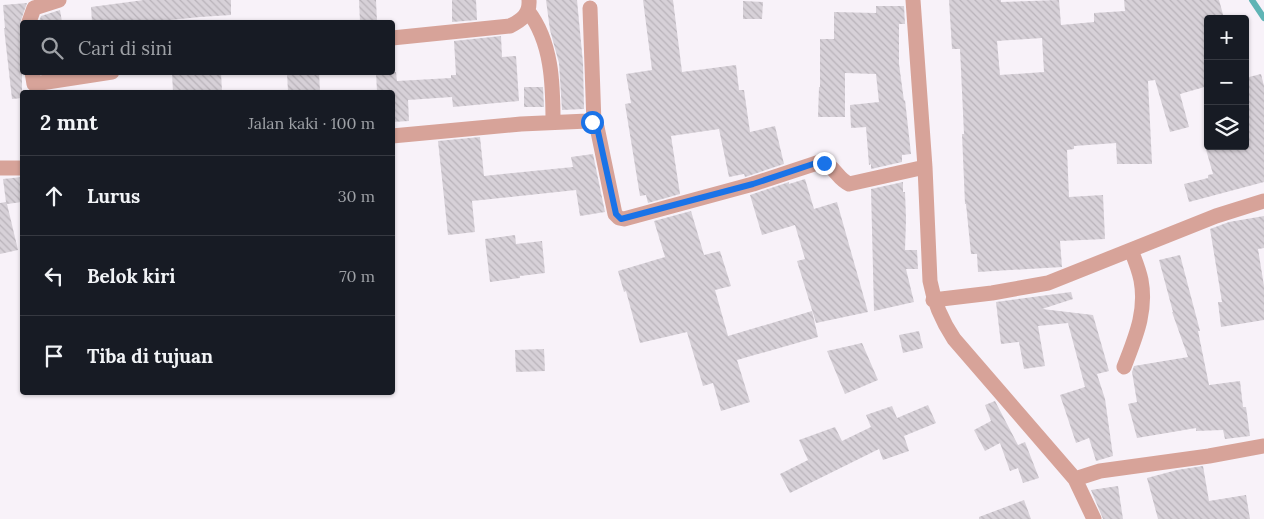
<!DOCTYPE html>
<html lang="id">
<head>
<meta charset="utf-8">
<style>
	body { margin:0; font-family:Lora,serif; background:#242831; color:#f1f3f6 }
	.controls { position:absolute; right:15px; top:15px; display:grid; overflow:hidden; border-radius:5px; box-shadow:0 1px 4px #0004 }
	.controls button { width:45px; height:45px; display:grid; place-items:center; padding:0; border:0; border-bottom:1px solid #363941; background:#171b24; color:#f1f3f6; font:25px sans-serif }
	.stop { position:absolute; width:15px; height:15px; margin:-11px; border:4px solid #1a73e8; border-radius:50%; background:#fff }
	.stop.end { background:#1a73e8; border-color:#fff; box-shadow:0 1px 5px #0008 }
	.list { margin:0; padding:0; list-style:none }
	h2 { display:flex; justify-content:space-between; align-items:center; height:65px; margin:0; padding:0 20px; font-size:21px }
	h2 small { font-size:16px; font-weight:400; color:#9ea1a6 }
	.list li { display:grid; grid-template-columns:32px 1fr auto; gap:15px; align-items:center; box-sizing:border-box; height:80px; padding:0 20px; border-top:1px solid #363941 }
	.list b { display:block; font-size:19px; white-space:nowrap }
	.list em { font-size:16px; font-style:normal; color:#9ea1a6 }
	.icon { flex:none; width:28px; height:28px; fill:none; stroke:currentColor; stroke-width:2; stroke-linecap:round; stroke-linejoin:round }
	.map { position:relative; flex:none; width:1264px; height:519px; overflow:hidden }
	.search { position:absolute; background:#171b24; box-shadow:0 1px 4px #0004; left:20px; top:20px; width:375px; height:55px; display:flex; align-items:center; gap:12px; box-sizing:border-box; padding:0 18px; border-radius:5px; color:#9ea1a6; font-size:19px }
	.panel { position:absolute; background:#171b24; box-shadow:0 1px 4px #0004; left:20px; top:90px; width:375px; height:305px; border-radius:5px }
	.map>svg:first-child { display:block }
	.lines { fill:none; stroke-linecap:round; stroke-linejoin:round }
	.stream { stroke:#5fb4b5; stroke-width:6 }
	.building { fill:url(#building-back-hatch); fill-rule:evenodd }
	.minor { stroke:#d7a399; stroke-width:15 }
	.route { stroke:#1a73e8; stroke-width:6 }
</style>
</head>
<body>
<div class="map">
<svg width="1264" height="519" viewBox="0 0 1264 519">
	<defs>
		<pattern id="building-back-hatch" width="6" height="6" patternUnits="userSpaceOnUse" patternTransform="scale(1.25)"><rect width="6" height="6" fill="#d7d1d8"/><path d="M-1 5l2 2M0 0l6 6M5-1l2 2" fill="none" stroke="#b9b3ba"/></pattern>
	</defs>
	<rect width="100%" height="100%" fill="#f8f2f9"/>
	<g class="lines">
		<path class="stream" d="M1252 0 1264 18"/>
	</g>
	<path class="building" d="M144 0H231V15L200 17 149 22H92L91 7Z
		M359 0H376L377 22H360Z
		M452 0H476L477 20 452 22Z
		M546 0H577L583 63 584 109 562 110 559 63 550 30Z
		M643 0H673L682 72 736 65 739 90H744L750 132 775 126 784 164 745 177 744 174 729 177 719 129 671 136 680 194 648 203 646 195 640 196 625 104 631 103 626 74 652 70Z
		M949 0H1001V2L1059 0 1061 25 1094 22V13L1125 11 1124 0H1219L1224 18 1208 19V86L1180 94 1189 127 1170 132 1155 80 1148 81 1152 164H1117L1116 143 1074 146V149L1067 150 1069 197 1103 195 1105 239 1060 241 1062 267 978 272 977 254H971L966 204H965L962 134H964L960 49H952ZM1042 38 1044 72 1000 75 997 41Z
		M743 1 763 2 762 19H743Z
		M27 3 20 23 22 29V98L12 99 4 28H5L3 5Z
		M876 6H904L905 24H899V64L904 101 905 100 911 154 902 155V162L871 169V164L869 165 866 127 851 128 850 105 879 102 876 74 845 73V117H818L819 87H820V39H834V12L876 13Z
		M60 10 62 22H39L41 16Z
		M501 36 502 57 516 56 519 101 453 107 452 97 408 100 409 121 392 122V92H377L376 72H396L397 81 451 78V75H456L454 41Z
		M185 72H221L222 92H173L172 73Z
		M287 72H319L320 92H288Z
		M1261 74 1264 86V182L1189 202 1184 184 1208 178V175L1213 174 1205 146H1245V78Z
		M524 87H543L544 107H524Z
		M480 137 484 176 573 167 571 157 593 154 605 212 580 216 576 190 472 201 475 232 448 235 438 141Z
		M22 177V202L7 204 18 250 0 254V203L6 202 3 179Z
		M805 179 814 209 837 202 868 312 816 323 797 261 805 259 795 225 762 235 750 195 789 182V184Z
		M903 182V192H905L906 219 905 250H917L918 269H906L914 302 874 311 871 189Z
		M691 211 704 255 720 251 731 286 715 290 728 336 812 311 818 337 737 360 750 402 721 411 713 383 703 386 687 332 640 343 626 291 624 292 618 271 665 257 654 221Z
		M1264 216V248L1258 249 1264 286V320L1221 327 1218 302H1222L1210 229 1229 222Z
		M515 235 516 244 542 241 545 273 520 276V278L490 282 485 239Z
		M1180 255 1200 331H1198L1209 385 1240 381 1243 407H1246L1250 436 1225 439 1223 430 1196 431V428L1137 438 1128 404 1137 402 1132 372 1134 366 1188 357 1172 312H1173L1159 260Z
		M1071 292 1073 299 1042 309 1093 315 1109 371 1097 374 1105 399 1113 456 1096 461 1089 438 1076 443 1060 395 1085 387 1068 323 1038 326 1045 366 1024 369 1019 342 1001 344 996 302Z
		M919 331 923 348 903 353 899 335Z
		M862 343 878 380 845 394 827 351Z
		M544 349 545 371 516 372 515 350Z
		M995 401 1018 445 1025 442 1039 478 1023 483 1018 468 1010 471 1000 443 985 451 974 430 991 421 985 405Z
		M928 405 936 423 904 436 909 451 883 460 879 449 790 493 780 474 808 460 799 440 835 427 842 441 871 427 866 415 892 406 897 418Z
		M1203 466 1209 501 1246 495 1250 519H1158L1147 478 1177 470Z
		M1118 486 1123 519H1103L1091 490Z
		M1024 500 1031 519H979V517Z"/>
	<g class="lines">
		<path class="minor" d="M913 0 925 167 930 281C934 303 942 321 954 339L1075 479 1100 471 1209 456 1264 446
			M590 8 594 124
			M528 11C552 42 553 84 553 122
			M29 22 34 8 59 0
			M392 38 510 26C522 20 530 14 529 0
			M32 72 34 84 112 72
			M392 136 521 124 588 121 597 127 615 214 619 218 624 219 753 184 820 162C834 164 837 179 849 184L925 167
			M0 168H22
			M933 300 992 293 1048 283 1216 216 1264 201
			M1124 367C1135 338 1147 312 1141 280 1139 270 1135 260 1131 250
			M1075 479 1094 519"/>
	</g>
	<g class="lines">
		<path class="route" d="M592 122 597 127 616 214 621 219 753 184 816 163H824"/>
	</g>
</svg>
<div class="controls">
<button>+</button>
<button>−</button>
<button><svg class="icon" aria-label="layers" viewBox="0 0 24 24"><path d="M12 4l9 5-9 5-9-5zM3 14l9 5 9-5"/></svg></button>
</div>
<div class="stop" style="left:592px;top:122px"></div>
<div class="stop end" style="left:824px;top:163px"></div>
<div class="search"><svg class="icon" aria-label="search" viewBox="0 0 24 24"><circle cx="10" cy="10" r="6"/><path d="M15 15l6 6"/></svg>Cari di sini</div>
<section class="panel">
<h2>2 mnt<small>Jalan kaki · 100 m</small></h2>
<ul class="list">
<li><svg class="icon" aria-label="ahead" viewBox="0 0 24 24"><path d="M12 20V5M6 11l6-6 6 6"/></svg><div><b>Lurus</b></div><em>30 m</em></li>
<li><svg class="icon" aria-label="left" viewBox="0 0 24 24"><path d="M17 20v-9H6M10 6l-5 5 5 5"/></svg><div><b>Belok kiri</b></div><em>70 m</em></li>
<li><svg class="icon" aria-label="arrive" viewBox="0 0 24 24"><path d="M6 21V4h12l-3 4 3 4H6"/></svg><div><b>Tiba di tujuan</b></div></li>
</ul>
</section>
</div>
</body>
</html>
